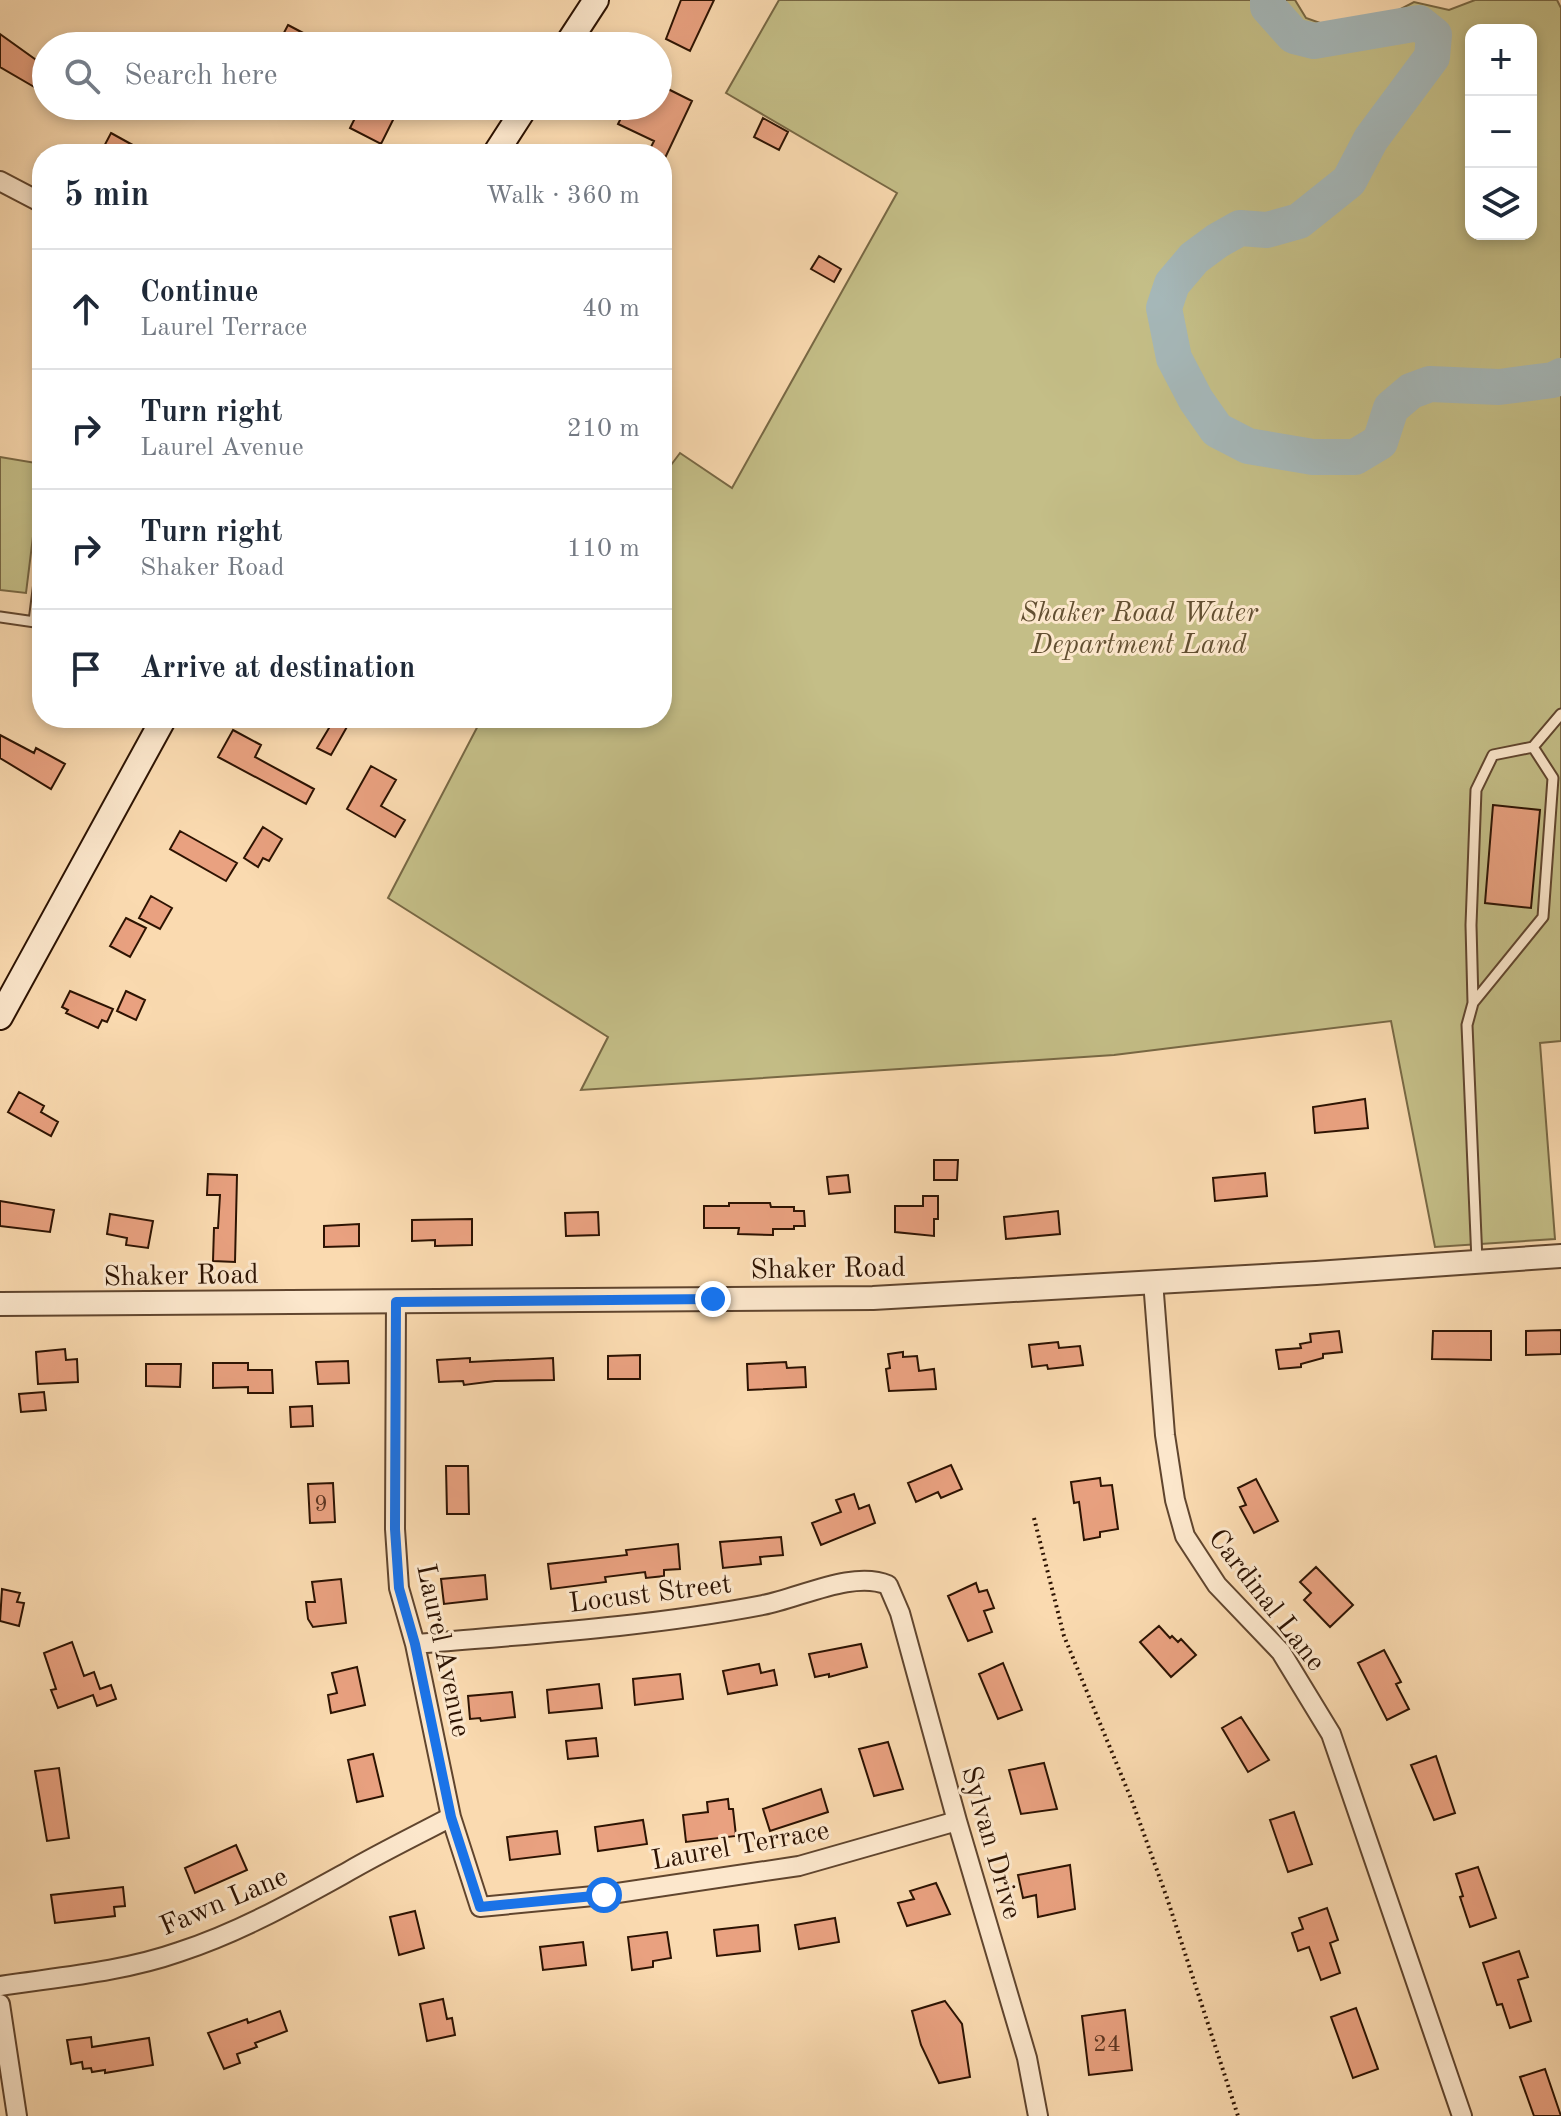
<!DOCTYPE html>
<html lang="en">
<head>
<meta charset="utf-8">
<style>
	body { margin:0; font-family:"Old Standard TT",serif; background:#f2f2f3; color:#1f2937 }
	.controls { position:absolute; right:24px; top:24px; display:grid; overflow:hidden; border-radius:16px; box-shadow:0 4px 12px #0003 }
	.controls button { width:72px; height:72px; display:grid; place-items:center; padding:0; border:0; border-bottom:2px solid #e0e1e3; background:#fff; color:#1f2937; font:40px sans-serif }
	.stop { position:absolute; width:24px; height:24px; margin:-18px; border:6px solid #1a73e8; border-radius:50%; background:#fff }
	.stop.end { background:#1a73e8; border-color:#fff; box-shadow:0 2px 8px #0008 }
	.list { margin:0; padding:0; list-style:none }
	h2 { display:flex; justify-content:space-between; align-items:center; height:104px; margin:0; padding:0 32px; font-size:34px }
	h2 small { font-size:26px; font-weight:400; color:#747a83 }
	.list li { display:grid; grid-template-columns:52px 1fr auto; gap:24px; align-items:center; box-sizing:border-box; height:120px; padding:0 32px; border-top:2px solid #e0e1e3 }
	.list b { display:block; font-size:30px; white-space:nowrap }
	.list p { margin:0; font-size:26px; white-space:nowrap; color:#747a83 }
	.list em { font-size:26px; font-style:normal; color:#747a83 }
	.icon { flex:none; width:44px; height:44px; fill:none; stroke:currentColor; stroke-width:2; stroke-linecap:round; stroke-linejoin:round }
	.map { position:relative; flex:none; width:1561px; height:2116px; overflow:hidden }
	.search { position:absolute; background:#fff; box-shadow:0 4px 12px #0003; left:32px; top:32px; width:640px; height:88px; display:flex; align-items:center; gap:20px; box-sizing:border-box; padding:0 28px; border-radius:44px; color:#747a83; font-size:30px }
	.panel { position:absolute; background:#fff; box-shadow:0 4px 12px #0003; left:32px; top:144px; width:640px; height:584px; border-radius:32px }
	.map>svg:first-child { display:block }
	.green { fill:#c4be87; stroke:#786844; stroke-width:2; fill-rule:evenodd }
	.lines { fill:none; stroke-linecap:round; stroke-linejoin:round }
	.river { stroke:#a5b7b8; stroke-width:36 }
	.building { fill:#e9a180; stroke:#2d1302; stroke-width:2 }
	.service-casing { stroke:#60452e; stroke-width:13 }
	.minor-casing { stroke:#60452e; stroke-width:22 }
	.tertiary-casing { stroke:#60452e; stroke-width:26 }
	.secondary-casing { stroke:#2d1302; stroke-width:28 }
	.path { stroke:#2d1302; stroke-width:4; stroke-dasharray:2 4; stroke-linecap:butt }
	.service { stroke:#fce7cc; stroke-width:9 }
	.minor { stroke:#fce7cc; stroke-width:18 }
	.tertiary { stroke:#fce7cc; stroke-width:22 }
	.secondary { stroke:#fce7cc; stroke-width:24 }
	.route { stroke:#1a73e8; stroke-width:10 }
	.labels { text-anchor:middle; stroke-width:6; stroke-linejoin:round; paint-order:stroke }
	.number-label { font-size:24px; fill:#5c3622 }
	.park-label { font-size:28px; font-style:italic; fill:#624f31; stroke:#fce7cc }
	.street-label { font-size:28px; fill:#2d1302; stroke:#fce7cc }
</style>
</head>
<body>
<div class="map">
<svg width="1561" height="2116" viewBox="0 0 1561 2116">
	<rect width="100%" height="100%" fill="#fadab0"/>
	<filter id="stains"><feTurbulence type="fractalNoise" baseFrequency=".0025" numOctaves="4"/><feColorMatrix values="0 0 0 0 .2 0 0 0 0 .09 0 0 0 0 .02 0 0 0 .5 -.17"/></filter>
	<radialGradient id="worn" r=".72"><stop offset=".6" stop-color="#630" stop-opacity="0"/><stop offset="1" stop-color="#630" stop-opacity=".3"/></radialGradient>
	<path class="green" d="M779 0H1295L1306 18 1334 28 1391 14 1414 2 1449 10 1475 0H1557L1561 8V1041L1540 1043 1555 1239 1435 1247 1391 1021 1114 1055 581 1090 608 1037 388 898 482 718H662V477L680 453 732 488 897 193 726 93ZM1471 30H1531V234H1471Z
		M0 457 42 464 26 593 0 590Z"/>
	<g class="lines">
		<path class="river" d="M1268 0V7L1294 36 1314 41 1419 23 1434 35 1432 57 1371 139 1349 181 1299 221 1267 230 1240 228 1217 241 1194 258 1172 284 1164 308 1174 358 1196 400 1217 430 1248 446 1313 457H1355L1380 442 1391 408 1411 391 1430 384 1499 387 1553 380 1561 376"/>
	</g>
	<path class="building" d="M681 0H714L690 51 666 39Z
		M288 25 328 46H277Z
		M0 34 46 67V74L36 88 0 67Z
		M658 84 692 101 665 158 662 154 649 151 654 141 618 124 627 106H658Z
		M361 106H400L381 144 350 128Z
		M763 118 788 132 779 150 754 137Z
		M111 133 149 154H100Z
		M819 256 841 269 834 282 811 269Z
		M335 718H352L331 755 317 748Z
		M233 730 261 745 255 757 314 789 306 804 218 757Z
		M0 735 34 753 36 748 65 764 51 789 0 758Z
		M371 766 396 780 381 806 405 820 395 837 347 809Z
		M1493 805 1540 810 1531 908 1485 903Z
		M263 827 282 839 269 861 263 858 258 867 244 858Z
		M180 831 237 863 226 881 170 849Z
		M151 896 172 908 160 929 139 918Z
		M126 918 146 928 130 957 110 946Z
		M70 991 113 1009 107 1022 102 1020 98 1028 66 1013 68 1010 62 1007Z
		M126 991 145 1000 136 1020 117 1011Z
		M19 1092 44 1106 41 1112 58 1122 51 1136 8 1112Z
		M1365 1099 1368 1128 1315 1133 1313 1107Z
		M934 1160H958L957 1180H934Z
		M1265 1173 1267 1196 1215 1201 1213 1178Z
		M208 1174 237 1175 235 1262 213 1261 214 1228H218L220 1195H207Z
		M848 1175 850 1192 829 1194 827 1177Z
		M923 1196H938V1219H934V1236L895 1232V1206H923Z
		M0 1201 54 1210 50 1232 0 1226Z
		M729 1203H770L771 1207H794V1211H804L805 1226H794V1229H773V1235L738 1234 739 1228H704V1206H729Z
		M1058 1211 1060 1234 1006 1239 1004 1217Z
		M598 1212 599 1235 566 1236 565 1213Z
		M110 1214 153 1221 148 1248 126 1245 127 1238 107 1234Z
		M472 1219V1245L435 1246V1240L412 1241V1220Z
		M359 1224V1246L324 1247V1226Z
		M1561 1330V1354L1526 1355V1331Z
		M1339 1331 1342 1352 1323 1354V1358L1301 1364V1367L1279 1369 1276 1350 1301 1348 1300 1344 1311 1342 1310 1334Z
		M1433 1331H1491V1360L1432 1359Z
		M1058 1342 1059 1348 1080 1346 1083 1365 1048 1369 1047 1365 1032 1367 1029 1345Z
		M65 1349 66 1360 77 1359 78 1382 38 1384 36 1352Z
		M903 1352V1357L917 1356 919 1371 934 1369 936 1389 889 1391 886 1369 890 1368 888 1354Z
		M640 1355V1379H608V1356Z
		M470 1358V1362L553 1358 554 1380 495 1381 464 1385 463 1381 439 1382 437 1360Z
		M348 1361 349 1383 318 1384 316 1362Z
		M786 1362 787 1368 805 1367 806 1387 748 1390 747 1364Z
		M213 1363H248V1370H272L273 1393H248V1387L213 1388Z
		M146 1364H181L180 1387 146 1386Z
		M44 1392 46 1410 21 1412 19 1394Z
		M312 1406 313 1426 291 1427 290 1407Z
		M951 1465 962 1489 941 1498 938 1492 916 1502 908 1483Z
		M446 1466H468L469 1514H447Z
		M1100 1478 1101 1486 1112 1485 1118 1529 1100 1532V1537L1084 1540 1079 1502 1074 1503 1071 1482Z
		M1256 1479 1278 1521 1254 1533 1240 1507 1246 1505 1238 1488Z
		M333 1483 335 1522 310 1523 308 1484Z
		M854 1494 859 1509 869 1505 875 1523 821 1545 812 1523 841 1512 836 1500Z
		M781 1537 783 1555 760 1557 761 1564 723 1568 720 1542Z
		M678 1544 680 1569 664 1570V1576L646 1578 645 1572 605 1577 606 1582 551 1589 548 1564 627 1555 626 1550Z
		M1316 1567 1353 1605 1330 1627 1304 1600 1311 1593 1300 1582Z
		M485 1575 487 1599 444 1604 441 1579Z
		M341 1579 346 1623 313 1627 308 1619 306 1602H315L312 1582Z
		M976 1583 979 1592 987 1590 994 1608 984 1611 992 1632 968 1641 948 1596Z
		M2 1589 20 1593 17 1602 24 1603 19 1626 0 1621Z
		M1159 1626 1170 1638 1172 1636 1178 1642 1181 1639 1196 1655 1171 1677 1140 1642Z
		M72 1642 84 1676 94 1672 100 1689 111 1685 116 1699 97 1706 93 1695 58 1708 51 1690 56 1689 44 1653Z
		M861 1644 867 1667 829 1677V1674L815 1677 809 1654Z
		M1384 1650 1401 1682 1396 1684 1409 1709 1387 1720 1358 1663Z
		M1003 1663 1022 1710 998 1719 979 1674Z
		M759 1664 761 1673 774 1670 777 1685 728 1694 723 1671Z
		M357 1667 365 1705 331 1713 328 1695 337 1693 332 1673Z
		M680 1674 683 1699 635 1705 633 1679Z
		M599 1684 602 1708 549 1713 547 1690Z
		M512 1692 515 1717 481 1721 480 1718 470 1719 468 1696Z
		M1241 1717 1269 1760 1248 1772 1222 1728Z
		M596 1738 598 1756 568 1759 566 1741Z
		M888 1742 903 1789 874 1796 859 1749Z
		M373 1754 383 1796 357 1802 348 1760Z
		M1436 1756 1455 1813 1434 1820 1411 1765Z
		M1044 1763 1057 1809 1021 1814 1009 1770Z
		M59 1768 69 1838 47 1841 35 1771Z
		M821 1789 828 1812 770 1831 763 1809Z
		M728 1799 729 1809H733L736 1836 686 1842 683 1815 708 1812 707 1802Z
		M1294 1812 1312 1864 1288 1872 1270 1820Z
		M643 1820 647 1844 598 1851 595 1827Z
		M557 1831 560 1854 510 1860 507 1837Z
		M236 1845 247 1870 195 1893 185 1868Z
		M1070 1865 1075 1909 1038 1917 1036 1895 1023 1898 1018 1875Z
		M1478 1867 1496 1918 1470 1927 1460 1897 1463 1896 1456 1874Z
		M936 1883 950 1914 907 1926 898 1903 914 1899 910 1891Z
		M123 1887 125 1906 114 1907 115 1916 55 1923 51 1895Z
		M1327 1908 1338 1940 1330 1943 1340 1973 1321 1980 1309 1947 1298 1951 1292 1933 1303 1929 1299 1918Z
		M415 1911 424 1948 399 1955 390 1917Z
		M835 1918 839 1942 799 1949 795 1925Z
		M758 1925 760 1951 717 1956 714 1930Z
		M667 1932 671 1958 653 1961V1967L632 1970 628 1937Z
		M583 1942 586 1965 543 1970 540 1947Z
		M1519 1951 1528 1977 1518 1980 1531 2021 1510 2028 1502 2004 1497 2005 1483 1963Z
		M443 1999 447 2019 452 2018 455 2035 427 2041 420 2004Z
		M945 2001 962 2024 970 2077 939 2083 921 2045 912 2011Z
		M1356 2008 1378 2069 1353 2078 1331 2017Z
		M1125 2010 1132 2070 1089 2075 1082 2016Z
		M280 2011 287 2031 255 2043 257 2047 237 2054 240 2063 224 2069 208 2033 247 2019 248 2023Z
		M91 2037 92 2047 149 2038 153 2065 105 2073V2070L92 2072 91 2068 83 2069 82 2062 71 2064 67 2040Z
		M1545 2069 1561 2116H1534L1520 2077Z"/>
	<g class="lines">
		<g class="service-casing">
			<path id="service" d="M0 617 42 623
				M34 621 42 559
				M1533 747 1561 714
				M1473 1003 1471 925 1476 790 1493 755 1533 747 1553 778 1543 917 1473 1003 1467 1025 1477 1261"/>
		</g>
		<g class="minor-casing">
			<path id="minor" d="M0 181 42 203
				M1153 1281 1165 1435 1175 1500 1185 1536 1217 1585 1281 1652 1331 1734 1462 2116
				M396 1302 395 1529 399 1588 415 1644 451 1817 480 1907 604 1895 799 1866 957 1821
				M415 1644C531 1634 648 1627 763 1605 800 1598 853 1570 888 1585L900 1613 957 1821 1027 2058 1038 2116
				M0 1986C59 1977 122 1972 179 1952 240 1932 293 1902 349 1871 382 1852 417 1835 451 1817
				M0 2004 17 2116"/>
		</g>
		<g class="tertiary-casing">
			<path id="tertiary" d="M0 1304 873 1298 1316 1273 1561 1256"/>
		</g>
		<g class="secondary-casing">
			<path id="secondary" d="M566 46 596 0
				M495 154 526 106
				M0 1017 164 718"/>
		</g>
		<path class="path" d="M1034 1518 1064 1636 1132 1801 1167 1898 1238 2116"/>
		<use href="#service" class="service"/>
		<use href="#minor" class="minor"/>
		<use href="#tertiary" class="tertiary"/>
		<use href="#secondary" class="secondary"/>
	</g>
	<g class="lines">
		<path class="route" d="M604 1895 480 1907 451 1817 415 1644 399 1588 395 1529 396 1302 713 1299"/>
	</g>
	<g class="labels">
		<g class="number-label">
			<text x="321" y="1511">9</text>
			<text x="1107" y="2051">24</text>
		</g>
		<g class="park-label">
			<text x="1139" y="621">Shaker Road Water<tspan x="1139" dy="32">Department Land</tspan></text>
		</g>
		<g class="street-label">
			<text transform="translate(828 1267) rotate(-1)" y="10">Shaker Road</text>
			<text transform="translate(181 1274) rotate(-1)" y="10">Shaker Road</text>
			<text transform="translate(650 1592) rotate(-7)" y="10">Locust Street</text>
			<text transform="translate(1268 1599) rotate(52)" y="10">Cardinal Lane</text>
			<text transform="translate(445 1650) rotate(78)" y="10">Laurel Avenue</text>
			<text transform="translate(993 1842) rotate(74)" y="10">Sylvan Drive</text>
			<text transform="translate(740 1844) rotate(-10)" y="10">Laurel Terrace</text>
			<text transform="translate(223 1900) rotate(-23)" y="10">Fawn Lane</text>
		</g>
	</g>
	<rect width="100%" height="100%" filter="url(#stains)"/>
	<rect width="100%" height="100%" fill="url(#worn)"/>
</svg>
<div class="controls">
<button>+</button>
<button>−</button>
<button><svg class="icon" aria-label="layers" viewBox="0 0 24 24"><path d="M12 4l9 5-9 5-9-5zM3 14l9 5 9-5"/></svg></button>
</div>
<div class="stop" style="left:604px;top:1895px"></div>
<div class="stop end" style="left:713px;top:1299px"></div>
<div class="search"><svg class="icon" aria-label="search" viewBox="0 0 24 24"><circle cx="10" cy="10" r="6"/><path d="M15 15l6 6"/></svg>Search here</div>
<section class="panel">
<h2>5 min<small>Walk · 360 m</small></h2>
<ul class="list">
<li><svg class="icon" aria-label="ahead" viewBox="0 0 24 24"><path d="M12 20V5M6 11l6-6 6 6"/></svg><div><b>Continue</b><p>Laurel Terrace</p></div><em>40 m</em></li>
<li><svg class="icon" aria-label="right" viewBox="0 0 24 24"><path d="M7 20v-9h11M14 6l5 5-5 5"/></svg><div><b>Turn right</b><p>Laurel Avenue</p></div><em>210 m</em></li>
<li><svg class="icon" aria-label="right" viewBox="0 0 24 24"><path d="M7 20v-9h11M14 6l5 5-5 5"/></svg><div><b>Turn right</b><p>Shaker Road</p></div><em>110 m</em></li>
<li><svg class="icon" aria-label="arrive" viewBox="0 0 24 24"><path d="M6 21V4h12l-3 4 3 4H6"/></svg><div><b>Arrive at destination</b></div></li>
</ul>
</section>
</div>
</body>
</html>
